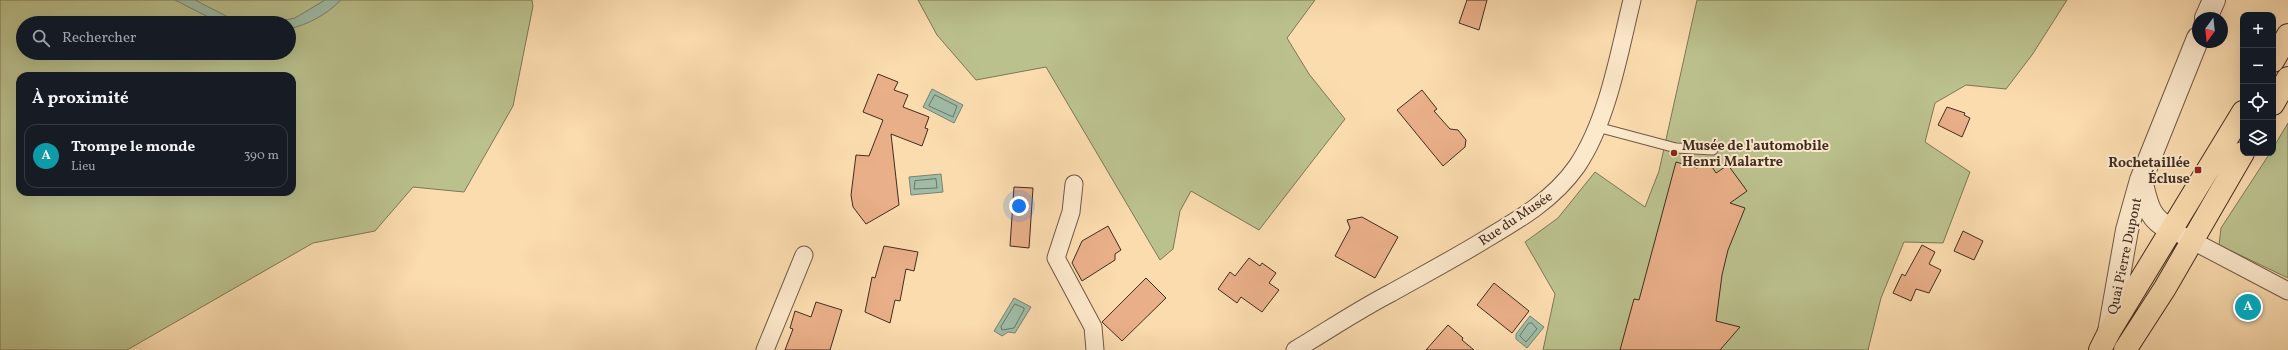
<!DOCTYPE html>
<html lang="fr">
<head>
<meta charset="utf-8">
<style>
	body { margin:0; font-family:Vollkorn,serif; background:#20242c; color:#f1f3f6 }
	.controls { position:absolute; right:12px; top:12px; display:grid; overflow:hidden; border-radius:8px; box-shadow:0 4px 16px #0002 }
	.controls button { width:36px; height:36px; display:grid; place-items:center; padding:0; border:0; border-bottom:1px solid #363941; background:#171b24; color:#f1f3f6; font:20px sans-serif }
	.compass { position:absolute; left:2192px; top:12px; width:36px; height:36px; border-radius:50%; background:#171b24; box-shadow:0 4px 16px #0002; rotate:195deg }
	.you { position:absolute; left:1019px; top:206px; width:14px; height:14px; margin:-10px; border:3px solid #fff; border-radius:50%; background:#1a73e8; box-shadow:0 0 0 6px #1a73e833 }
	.badge { display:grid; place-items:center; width:26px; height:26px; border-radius:50%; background:#ea580c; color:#fff; font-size:13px; font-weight:700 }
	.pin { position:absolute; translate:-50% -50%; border:2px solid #fff; box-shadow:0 1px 4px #0006 }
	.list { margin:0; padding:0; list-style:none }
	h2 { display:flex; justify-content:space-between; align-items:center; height:52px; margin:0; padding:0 16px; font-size:17px }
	h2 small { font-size:13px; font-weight:400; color:#9ea1a6 }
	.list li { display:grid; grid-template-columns:26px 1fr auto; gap:12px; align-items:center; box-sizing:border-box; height:64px; margin:0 8px 8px; padding:0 8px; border:1px solid #363941; border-radius:12px }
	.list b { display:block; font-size:15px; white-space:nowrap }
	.list p { margin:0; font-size:13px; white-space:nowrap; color:#9ea1a6 }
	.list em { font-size:13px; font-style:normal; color:#9ea1a6 }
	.icon { flex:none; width:22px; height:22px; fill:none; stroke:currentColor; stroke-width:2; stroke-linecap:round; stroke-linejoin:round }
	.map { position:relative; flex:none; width:2288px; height:350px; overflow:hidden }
	.search { position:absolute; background:#171b24; box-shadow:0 4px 16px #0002; left:16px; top:16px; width:280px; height:44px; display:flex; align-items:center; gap:10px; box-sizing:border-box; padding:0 14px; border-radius:22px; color:#9ea1a6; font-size:15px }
	.panel { position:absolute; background:#171b24; box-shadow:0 4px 16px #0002; left:16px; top:72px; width:280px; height:124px; border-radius:12px }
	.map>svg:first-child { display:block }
	.green { fill:#bbc18d; stroke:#7e7658; fill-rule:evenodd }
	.water { fill:#9fbca7; stroke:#798272 }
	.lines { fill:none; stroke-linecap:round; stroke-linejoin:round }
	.shore { stroke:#707464; stroke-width:1 }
	.building { fill:#e9af88; stroke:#412c22 }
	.service-casing { stroke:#705845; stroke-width:11 }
	.minor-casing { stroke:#705845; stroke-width:19 }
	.tertiary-casing { stroke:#705845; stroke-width:24 }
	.primary-casing { stroke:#412c22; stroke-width:24 }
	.service { stroke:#fce8cb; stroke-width:9 }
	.minor { stroke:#fce8cb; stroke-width:17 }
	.tertiary { stroke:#fce8cb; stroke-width:22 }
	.primary { stroke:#fbdcaf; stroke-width:22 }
	.poi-dot { fill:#8f2418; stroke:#fce8cb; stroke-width:1.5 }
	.labels { text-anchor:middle; stroke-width:4; stroke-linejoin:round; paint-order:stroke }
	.poi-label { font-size:14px; font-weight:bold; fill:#412c22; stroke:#fce8cb; text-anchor:start }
	.street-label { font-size:14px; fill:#412c22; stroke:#fce8cb }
</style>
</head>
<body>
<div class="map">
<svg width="2288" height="350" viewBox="0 0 2288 350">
	<rect width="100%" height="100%" fill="#fbdcaf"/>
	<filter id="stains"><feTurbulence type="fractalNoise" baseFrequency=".005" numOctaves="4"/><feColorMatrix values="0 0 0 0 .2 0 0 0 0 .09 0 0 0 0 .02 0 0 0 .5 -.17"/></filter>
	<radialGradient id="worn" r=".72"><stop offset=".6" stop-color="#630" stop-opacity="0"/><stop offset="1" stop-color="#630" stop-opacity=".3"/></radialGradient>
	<path class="green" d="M0 0H532L533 6 513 106 464 192 413 187 375 231 313 243 127 350H0ZM23 23H289V53H23ZM20 76H292V192H20Z
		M918 0H1315L1287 38 1309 74 1345 119 1259 230 1191 191 1180 211 1173 249 1160 260 1046 67 976 80 937 35Z
		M1697 0H2067L2032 55 2006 89 1966 85 1935 103 1925 142 1970 172 1943 243 1904 242 1881 298 1868 350H1543L1555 294 1525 242 1558 218 1595 172 1645 207 1659 171Z
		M2288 123V278L2219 245 2221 228 2270 153H2273V148Z"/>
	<path class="water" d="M175 0H195L232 19 245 23H220Z
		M325 0H341C326 15 309 24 289 29V23H269L295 18Z
		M932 89 963 105 954 123 923 107Z
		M941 174 943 192 911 195 909 177Z
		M1014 298 1031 307 1015 333 1008 332 1002 336 994 331Z
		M1530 316 1544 327 1527 348 1516 339V334Z"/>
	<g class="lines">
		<path class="shore" d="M935 95 957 106 953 117 929 106Z
			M936 179 937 188 914 189 915 181Z
			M1015 304 1024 308V310L1014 328 1002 330 1001 327Z
			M1529 323H1532L1537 329 1526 342 1520 336Z"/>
	</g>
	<path class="building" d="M1467 0H1487L1479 30 1459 23Z
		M878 74 898 82 894 90 908 95 903 107 929 117 925 128 928 129 922 146 891 134 899 205 866 224 853 207 851 195 856 155 869 156 883 120 863 112Z
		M1422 90 1437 109 1434 111 1450 129 1458 130 1466 140 1465 147 1443 166 1397 110Z
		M1947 107 1965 113 1964 115 1970 118 1962 137 1938 125Z
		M1707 159 1716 173 1728 165 1747 191 1730 203 1745 208 1728 250 1722 275 1716 321 1740 327 1720 350H1620L1634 299 1639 300 1676 162 1697 168Z
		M1014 187 1033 188 1029 248 1010 246Z
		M1362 217 1398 237 1375 278 1335 256 1350 228 1347 220Z
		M1108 226 1121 250 1115 254V260L1082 281 1072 263 1082 241Z
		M1963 231 1983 241 1974 260 1954 251Z
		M1922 245 1935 252 1929 264 1941 270 1929 293 1916 289 1911 301 1893 293 1902 274 1905 276Z
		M884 246 918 252 914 271 906 269 900 301 895 300 890 323 865 312 872 277 875 278Z
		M1249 258 1260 266 1262 263 1276 273 1269 283 1279 290 1262 312 1241 297 1237 303 1218 289 1230 272 1235 276Z
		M1146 278 1166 298 1122 341 1102 322Z
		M1494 283 1529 311 1512 333 1477 305Z
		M816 302 842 310 830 350H785L793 329 790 328 795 311 811 317Z
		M1448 325 1463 338 1462 340 1474 350H1426Z"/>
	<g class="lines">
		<g class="service-casing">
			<path id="service" d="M1597 127 1676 148 1713 150"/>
		</g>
		<g class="minor-casing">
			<path id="minor" d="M1074 184 1071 212 1056 258 1093 327 1095 350
				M2170 229 2288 291
				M765 350 804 255
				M1295 350C1327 331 1358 310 1391 293 1423 275 1455 258 1486 239 1520 219 1554 199 1577 166 1608 120 1619 53 1632 0"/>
		</g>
		<g class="tertiary-casing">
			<path id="tertiary" d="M2206 18 2214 0
				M2141 180C2147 203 2148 218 2170 229
				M2109 332 2127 230 2141 180 2198 38"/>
		</g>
		<g class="primary-casing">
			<path id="primary" d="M2273 61 2288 35
				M2273 104 2288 78
				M2100 350 2109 332 2243 112
				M2125 350 2165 288 2243 153"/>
		</g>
		<use href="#service" class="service"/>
		<use href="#minor" class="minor"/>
		<use href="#tertiary" class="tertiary"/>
		<use href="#primary" class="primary"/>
	</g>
	<g class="poi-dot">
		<circle cx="1674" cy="153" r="4"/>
		<rect x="2194" y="166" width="8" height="8" rx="2"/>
	</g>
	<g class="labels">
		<g class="poi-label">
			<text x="1682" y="150">Musée de l'automobile<tspan x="1682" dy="16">Henri Malartre</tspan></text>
			<text x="2190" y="167" text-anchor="end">Rochetaillée<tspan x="2190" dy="16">Écluse</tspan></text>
		</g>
		<g class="street-label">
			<text transform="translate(1515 218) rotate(-34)" y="5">Rue du Musée</text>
			<text transform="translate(2124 256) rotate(-78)" y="5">Quai Pierre Dupont</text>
		</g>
	</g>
	<rect width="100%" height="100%" filter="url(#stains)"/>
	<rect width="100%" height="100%" fill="url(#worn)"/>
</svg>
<div class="controls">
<button>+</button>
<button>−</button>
<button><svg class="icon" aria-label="locate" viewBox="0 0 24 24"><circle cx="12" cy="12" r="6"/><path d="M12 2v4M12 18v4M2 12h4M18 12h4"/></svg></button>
<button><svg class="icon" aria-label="layers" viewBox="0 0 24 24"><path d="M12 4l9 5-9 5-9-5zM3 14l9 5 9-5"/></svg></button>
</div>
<svg class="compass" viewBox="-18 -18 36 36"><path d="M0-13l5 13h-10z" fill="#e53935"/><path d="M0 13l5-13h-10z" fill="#9ea1a6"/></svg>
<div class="you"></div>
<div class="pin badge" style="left:2248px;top:307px;background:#0f9aa8">A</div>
<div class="search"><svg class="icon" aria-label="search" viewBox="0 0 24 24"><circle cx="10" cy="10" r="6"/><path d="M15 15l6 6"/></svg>Rechercher</div>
<section class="panel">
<h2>À proximité<small></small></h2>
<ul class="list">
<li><span class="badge" style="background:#0f9aa8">A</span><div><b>Trompe le monde</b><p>Lieu</p></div><em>390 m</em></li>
</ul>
</section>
</div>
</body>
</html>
